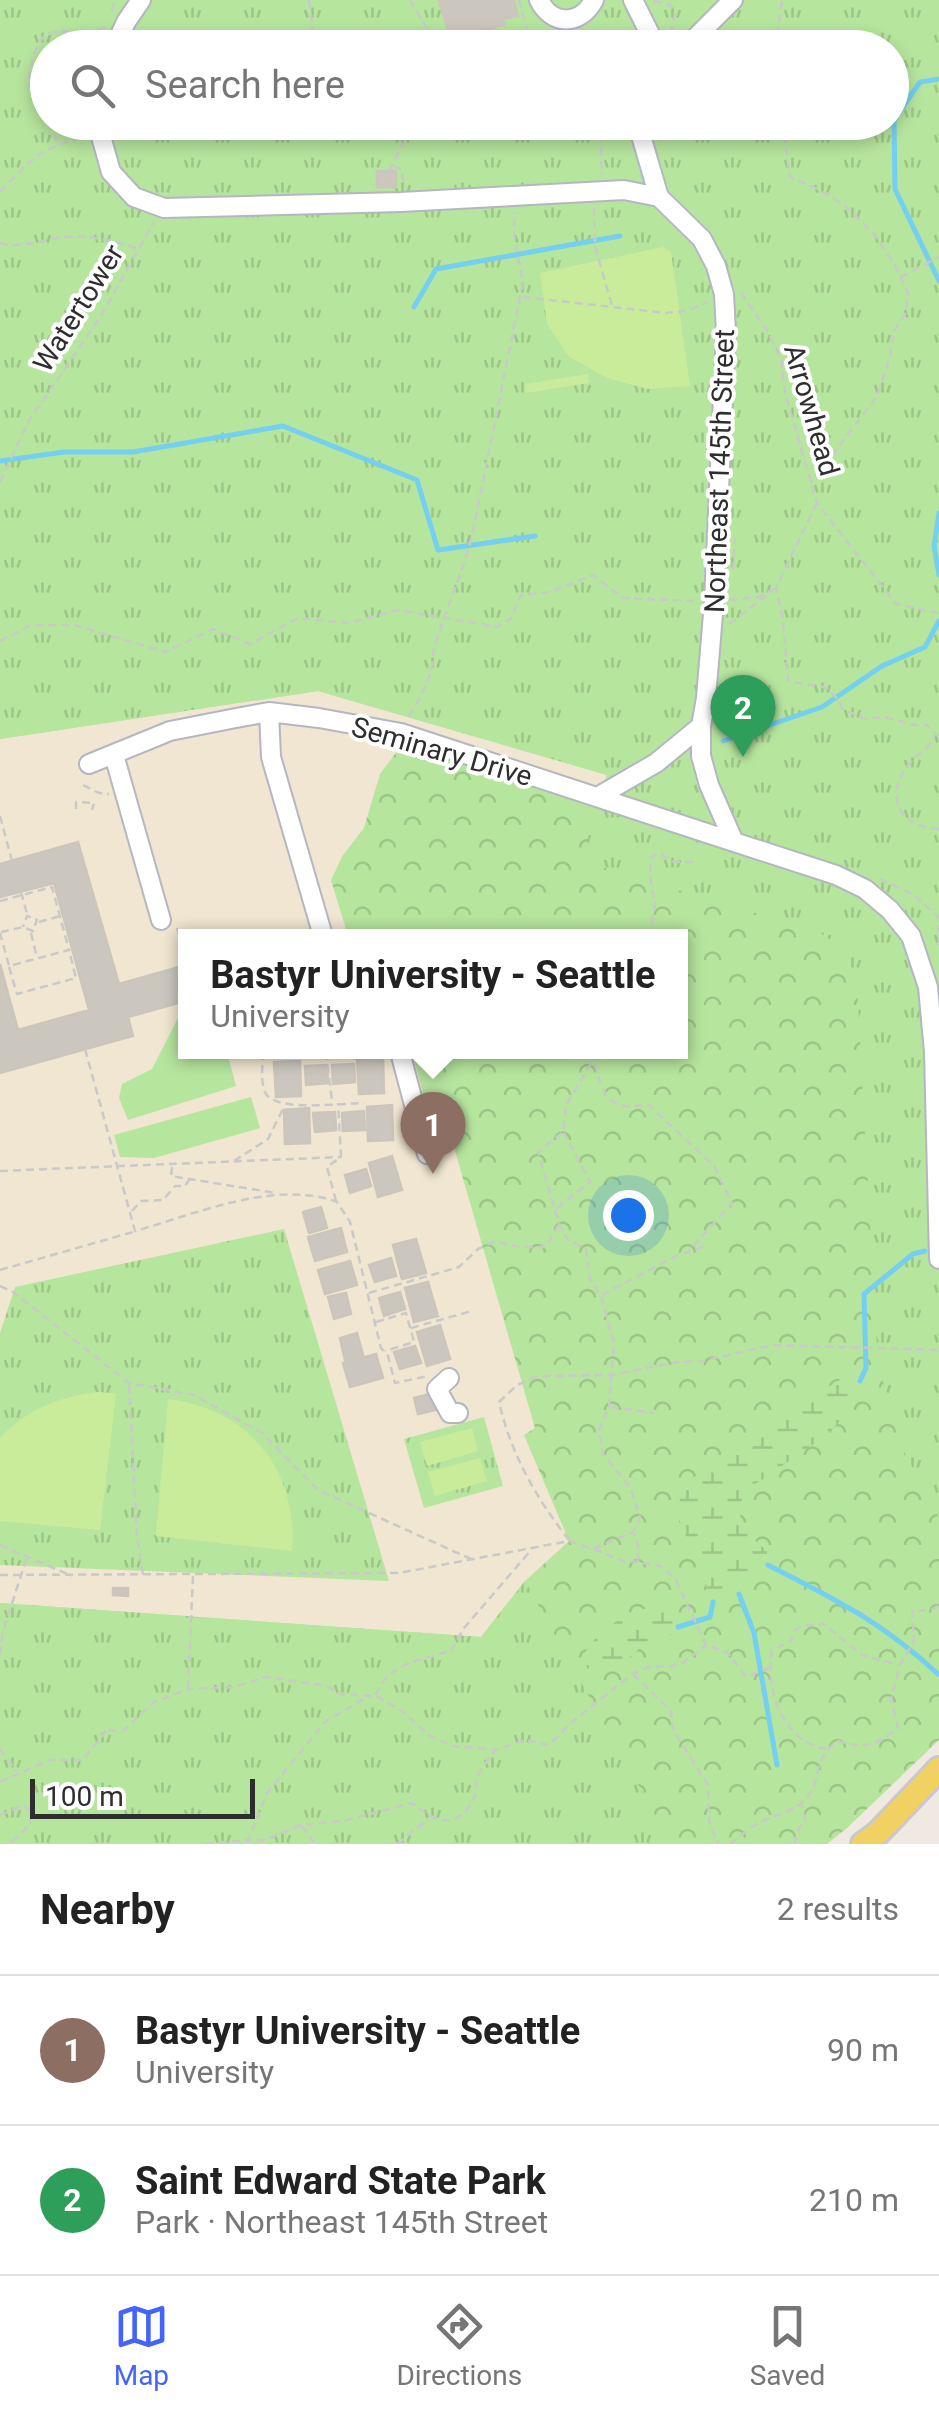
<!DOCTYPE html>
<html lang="en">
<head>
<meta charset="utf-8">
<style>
	body { margin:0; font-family:Roboto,sans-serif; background:#f2f2f2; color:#222 }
	.scale { position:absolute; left:30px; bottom:25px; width:225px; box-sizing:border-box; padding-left:10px; border:5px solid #2e2e2e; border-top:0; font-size:28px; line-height:35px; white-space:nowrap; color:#2e2e2e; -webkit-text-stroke:8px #fff; paint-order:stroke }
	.you { position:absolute; left:628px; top:1215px; width:35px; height:35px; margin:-25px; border:8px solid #fff; border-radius:50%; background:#1a73e8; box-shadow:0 0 0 15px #1a73e833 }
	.badge { display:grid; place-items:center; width:65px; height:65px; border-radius:50%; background:#4264fb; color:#fff; font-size:32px; font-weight:700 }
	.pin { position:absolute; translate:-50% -82px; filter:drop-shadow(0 2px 5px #0008) }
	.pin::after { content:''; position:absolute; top:52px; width:35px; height:30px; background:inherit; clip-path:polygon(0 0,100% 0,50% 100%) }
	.popup { position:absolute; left:178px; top:929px; width:510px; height:130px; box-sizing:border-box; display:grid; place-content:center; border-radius:0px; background:#fff; filter:drop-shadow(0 2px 8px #0005); font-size:32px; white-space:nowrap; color:#767676 }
	.popup b { font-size:38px; color:#222 }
	.popup::after { content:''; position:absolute; left:50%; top:100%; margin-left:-20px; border:20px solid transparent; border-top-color:#fff }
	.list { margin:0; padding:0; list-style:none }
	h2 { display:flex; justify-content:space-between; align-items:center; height:130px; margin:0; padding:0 40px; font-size:42px }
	h2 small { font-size:32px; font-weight:400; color:#767676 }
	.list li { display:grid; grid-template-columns:65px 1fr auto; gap:30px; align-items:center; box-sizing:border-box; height:150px; padding:0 40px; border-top:2px solid #e0e0e0 }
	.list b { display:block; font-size:38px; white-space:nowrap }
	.list p { margin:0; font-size:32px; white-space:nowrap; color:#767676 }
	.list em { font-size:32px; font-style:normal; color:#767676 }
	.icon { flex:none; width:55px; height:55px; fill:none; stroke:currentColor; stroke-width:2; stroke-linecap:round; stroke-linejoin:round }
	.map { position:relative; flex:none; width:939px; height:1844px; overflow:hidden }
	.search { position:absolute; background:#fff; box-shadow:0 5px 15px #0003; left:30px; right:30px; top:30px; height:110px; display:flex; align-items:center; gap:25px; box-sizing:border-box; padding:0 35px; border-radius:55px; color:#767676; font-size:38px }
	.sheet { height:430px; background:#fff }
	nav { display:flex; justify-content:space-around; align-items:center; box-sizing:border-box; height:140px; border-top:2px solid #e0e0e0; background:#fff; font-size:28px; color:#767676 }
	nav a { display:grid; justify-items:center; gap:5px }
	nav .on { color:#4264fb }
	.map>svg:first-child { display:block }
	.education { fill:#f0e6d1; fill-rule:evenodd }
	.grass { fill:#b6e59e }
	.forest { fill:url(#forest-crowns) }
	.wetland { fill:url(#wetland-marsh) }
	.park { fill:url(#park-tufts); fill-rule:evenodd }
	.pitch { fill:#c9ec9a }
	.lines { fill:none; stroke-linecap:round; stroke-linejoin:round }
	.stream { stroke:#75cff0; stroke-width:5 }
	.building { fill:#cbc7bf; stroke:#cbc5ba; stroke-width:2.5 }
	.minor-casing { stroke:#b4b7c1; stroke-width:22 }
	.major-casing { stroke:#c9c9c9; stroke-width:28 }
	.path { stroke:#c9c9c9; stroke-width:2.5; stroke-dasharray:8 5; stroke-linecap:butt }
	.minor { stroke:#fff; stroke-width:18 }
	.major { stroke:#f2d163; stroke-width:22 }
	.labels { text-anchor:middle; stroke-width:8; stroke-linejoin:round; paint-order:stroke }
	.street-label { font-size:28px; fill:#2e2e2e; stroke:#fff }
</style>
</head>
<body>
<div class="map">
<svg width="939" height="1844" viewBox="0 0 939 1844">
	<defs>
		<pattern id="forest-crowns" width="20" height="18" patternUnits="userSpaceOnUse" patternTransform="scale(2.5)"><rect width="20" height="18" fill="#b6e59e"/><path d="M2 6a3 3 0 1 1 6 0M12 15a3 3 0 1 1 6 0" fill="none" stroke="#9dc588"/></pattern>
		<pattern id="wetland-marsh" width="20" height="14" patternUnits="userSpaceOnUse" patternTransform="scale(2.5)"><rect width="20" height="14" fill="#b6e59e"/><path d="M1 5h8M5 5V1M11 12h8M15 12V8" fill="none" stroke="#9dc588"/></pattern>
		<pattern id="park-tufts" width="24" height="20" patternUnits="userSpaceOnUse" patternTransform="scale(2.5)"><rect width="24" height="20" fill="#b6e59e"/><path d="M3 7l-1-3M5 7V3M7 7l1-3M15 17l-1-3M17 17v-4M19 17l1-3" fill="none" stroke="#9dc588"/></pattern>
	</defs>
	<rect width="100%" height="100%" fill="#efe9e1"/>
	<path class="education" d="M318 691 608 775 819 932 939 1518V1740L847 1828 827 1844H671L481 1637 0 1603V739ZM185 936H680V1052H185Z"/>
	<path class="grass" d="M185 1010V1052H227L236 1086 128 1120 119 1098 122 1084 152 1069 181 1012Z
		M251 1097 260 1128 154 1158 120 1157 114 1135Z"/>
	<path class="forest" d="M0 0 48 48V122H892V48L939 0V1740L847 1828 827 1844H0V1603L481 1637 525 1581 569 1541 524 1435 535 1428 451 1137 435 1140 412 1052H680V936H348L331 880 343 855 364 828 380 774 401 746 598 804 607 775 318 691 0 739Z"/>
	<path class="wetland" d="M846 1376 860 1381C857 1423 802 1450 771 1474 764 1479 751 1485 746 1492 729 1517 750 1537 767 1551L768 1565C747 1569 743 1574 739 1594L713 1602 678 1517 681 1489 708 1465 771 1428 805 1401Z
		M660 1605 670 1607 678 1627 667 1638 649 1640 616 1669 596 1674 587 1668 584 1654C601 1626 629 1611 660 1605Z"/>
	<path class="park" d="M0 0H939V1518L899 1442 878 1364 857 987C852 961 841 946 819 932L581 861 607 775 318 691 0 739ZM48 48H892V122H48Z
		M284 1229 389 1581 0 1565V1333L15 1287Z
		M484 1417 503 1486 424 1508 404 1439Z
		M525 1581 671 1844H0V1603L481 1637Z"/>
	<path class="pitch" d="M663 247 671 252 690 386 648 389 607 378 568 356 547 324 540 273Z
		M588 374 589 383 526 393 525 384Z
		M98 1392 116 1394 100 1530 0 1521V1438C27 1409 59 1397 98 1392Z
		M168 1399C249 1409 298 1470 292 1551L156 1536Z
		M472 1428 478 1451 427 1466 420 1442Z
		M480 1458 487 1481 435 1496 428 1472Z"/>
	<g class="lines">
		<path class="stream" d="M939 79 920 82 894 120 895 189 939 281
			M414 307 436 269 620 236
			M0 461 64 452H133L283 426 417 480 438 550 535 536
			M939 513 934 546 939 575
			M723 741 822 707 882 666 925 647 939 621
			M860 1381 866 1368 864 1294 913 1254 925 1251
			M768 1565C835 1599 882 1622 938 1674
			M739 1594 754 1633 777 1765
			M678 1627 710 1617 713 1602"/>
	</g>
	<path class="building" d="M439 0H514L518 16 502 19 503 25 451 40Z
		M480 32 484 48H457L454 39Z
		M377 171H396V187H377Z
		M78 842 119 984 179 967 185 1001 128 1017 133 1036 0 1073V964L18 1030 89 1010 54 883 0 897V864Z
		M383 1058 384 1093 359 1094 357 1059Z
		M300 1061 301 1096 276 1097 274 1062Z
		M354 1064 355 1082 333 1084 332 1065Z
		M327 1065 328 1083 306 1085 305 1066Z
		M392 1105 393 1140 368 1141 367 1107Z
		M309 1108 310 1143 285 1144 284 1110Z
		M364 1111 365 1130 343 1131 342 1113Z
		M335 1112 336 1130 315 1132 313 1113Z
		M392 1156 402 1190 378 1197 369 1163Z
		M366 1169 371 1186 350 1193 345 1175Z
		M321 1207 327 1228 309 1233 303 1212Z
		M341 1228 347 1252 315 1261 308 1237Z
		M416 1239 426 1273 402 1279 393 1245Z
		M391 1258 396 1276 375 1282 369 1265Z
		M350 1261 357 1285 325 1294 318 1270Z
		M428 1282 438 1316 414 1322 405 1288Z
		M400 1292 405 1309 384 1316 379 1298Z
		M346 1293 351 1314 334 1319 328 1297Z
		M440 1325 450 1359 427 1366 417 1332Z
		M357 1333 363 1355 345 1360 340 1338Z
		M415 1346 421 1363 400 1369 394 1352Z
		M376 1354 383 1378 350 1387 343 1363Z
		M430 1394 435 1410 418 1414 414 1398Z
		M113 1588H128V1596L113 1595Z"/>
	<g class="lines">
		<g class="minor-casing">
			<path id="minor" d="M539 0C552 26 580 26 594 0
				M633 0 657 48
				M114 48 126 22 141 0
				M679 48 695 38 733 0
				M97 122 111 172 134 197 164 208 401 202 624 190 659 197 702 239 716 266 724 294 726 332 714 602 706 698 701 726V756L709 785 734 842 836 875 865 889 890 910 911 936 928 987 934 1052 939 1259
				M637 122 659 197
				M269 712 271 757 323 936
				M114 755 161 920
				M89 764 170 731 236 718 269 712 319 718 401 733 734 842
				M599 796 656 763 701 726
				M400 1052 427 1154
				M449 1378 437 1389 450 1413H458"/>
		</g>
		<g class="major-casing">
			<path id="major" d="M863 1844 878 1833 939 1769"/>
		</g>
		<path class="path" d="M309 0 315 48
			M410 0 426 27 449 43 497 32 505 26V20L522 14
			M519 0 532 48
			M654 1 670 5 675 14 671 32
			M112 11 114 0
			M776 48 782 0
			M48 112 28 83C35 36 42 23 90 36L106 26
			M51 122 57 142
			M597 122C603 141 600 156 602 175
			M661 122V142
			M782 122 790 177 820 190 845 206 874 234 894 263 908 293 906 313 894 331 890 357 877 396 811 483
			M393 166 401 169 405 187
			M389 171 414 122
			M0 192C27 163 42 146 82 138
			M594 208 595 246 612 306
			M0 243C21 249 43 239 64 237 90 235 111 240 136 248
			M901 277 939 257
			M741 293 766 329 781 358 785 393 817 503 896 604 939 613
			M523 297 666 313 690 310 707 302
			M0 482 28 422 101 316 154 222
			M817 503 776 588 783 620 788 681 824 687 835 696 843 709 865 719 885 717 914 725H927L935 733C931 750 920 750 910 763 883 795 898 827 939 829
			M733 570 735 538
			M730 600 758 597 776 588
			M729 624 771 592
			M0 641 31 625H74L165 652 213 629 250 644 298 618 349 623 398 610 497 627 511 618 521 595 550 592 593 575 623 598 697 601
			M409 716C419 700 428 684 432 665 433 657 433 649 436 642 447 606 463 572 472 536L523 282 514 236 515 212
			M83 785 99 793 109 794
			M76 809V802L94 803 92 810
			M0 816 12 861
			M880 879 914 895 938 917 939 945
			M21 892 27 914
			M0 901 52 887 69 950 9 966 0 933
			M39 922 60 916
			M177 928 185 955
			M1 932 23 927 33 931 37 920 27 916 23 927
			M31 933 37 958
			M649 936 655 904 650 875 651 858 658 853 674 862H694
			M9 967 17 994 76 978 69 950
			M85 1049 135 1231C196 1214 276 1179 337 1202L350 1222 381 1348 388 1356 395 1383 428 1376
			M263 1052C263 1064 260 1080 265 1092 273 1113 343 1103 364 1103
			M326 1052 332 1101
			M354 1052 355 1063
			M598 1052 566 1105 563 1132 538 1152 559 1224 568 1240 586 1249 590 1279 601 1296 614 1344 609 1407 599 1429 603 1454 630 1487 640 1518 634 1530
			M595 1064C603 1098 611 1112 648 1104L714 1166 732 1203 688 1252
			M234 1161 268 1139 284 1107
			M172 1167 171 1176 276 1193
			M0 1171 341 1157
			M336 1201 327 1167 341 1157 338 1103
			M557 1208 590 1182 564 1133
			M132 1211 141 1201 163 1200 175 1186H185L189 1180
			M0 1270 133 1232
			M0 1286 13 1292 129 1383 194 1395 262 1433 318 1490 471 1559
			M369 1293 459 1267 478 1249 495 1241 519 1247H546L559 1224
			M602 1295 674 1257 705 1246
			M376 1322 406 1313 414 1342 385 1351
			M411 1328 472 1311
			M129 1385 137 1538 143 1575
			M611 1407 653 1413
			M569 1540C536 1498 511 1454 499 1402L517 1385 539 1376 612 1375 676 1362 702 1361 773 1345 939 1350
			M0 1545 72 1576
			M594 1549 620 1560 638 1562
			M0 1575 399 1573 569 1541 593 1549 633 1532 638 1546V1562L660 1566 675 1578 706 1645 728 1653 746 1677 769 1668
			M0 1654 3 1631 27 1557
			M633 1674 671 1711 673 1730 708 1785 709 1821 718 1844
			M188 1688 193 1576
			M376 1695C386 1664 423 1659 451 1651L464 1628 532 1549
			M0 1749 16 1771
			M826 1749C782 1742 765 1689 772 1650L791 1641 795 1630 802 1626 824 1624 862 1655 898 1665
			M0 1782 49 1760H83C90 1748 101 1741 106 1729L122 1732 154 1702 188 1689 234 1687 266 1677 327 1686 340 1694 376 1696 402 1711 430 1736 453 1746 496 1750 526 1740 549 1745 572 1722 632 1674 651 1666 668 1667 683 1663 705 1646
			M0 1815 24 1805 31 1813 30 1825 9 1844
			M302 1826 315 1844
			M206 1844 248 1840 267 1793 325 1722 369 1696
			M248 1844V1840H265L301 1825 343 1821 412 1803C433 1820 454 1832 472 1802 477 1795 475 1786 477 1778 480 1769 489 1759 495 1751
			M397 1844 429 1819
			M730 1844C738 1838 747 1830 755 1825 770 1815 792 1813 805 1800 823 1781 811 1759 838 1741 864 1750 877 1745 898 1728L891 1699 900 1665 914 1641 912 1611 931 1610 939 1605
			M795 1844 796 1833 805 1820 802 1805"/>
		<use href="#minor" class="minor"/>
		<use href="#major" class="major"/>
	</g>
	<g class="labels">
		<g class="street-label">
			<text transform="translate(78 308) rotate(-58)" y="10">Watertower</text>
			<text transform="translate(812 410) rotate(74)" y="10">Arrowhead</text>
			<text transform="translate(719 471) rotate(-88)" y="10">Northeast 145th Street</text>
			<text transform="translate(442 751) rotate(16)" y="10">Seminary Drive</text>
		</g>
	</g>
</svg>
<div class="scale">100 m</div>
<div class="you"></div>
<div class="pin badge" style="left:433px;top:1174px;background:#8d6e63">1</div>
<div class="popup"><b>Bastyr University - Seattle</b>University</div>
<div class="pin badge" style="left:743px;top:757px;background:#2e9e5b">2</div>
<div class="search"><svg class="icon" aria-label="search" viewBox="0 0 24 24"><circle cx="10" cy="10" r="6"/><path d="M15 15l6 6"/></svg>Search here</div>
</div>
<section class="sheet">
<h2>Nearby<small>2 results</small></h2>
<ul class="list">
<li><span class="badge" style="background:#8d6e63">1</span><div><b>Bastyr University - Seattle</b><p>University</p></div><em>90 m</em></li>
<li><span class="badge" style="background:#2e9e5b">2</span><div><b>Saint Edward State Park</b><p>Park · Northeast 145th Street</p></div><em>210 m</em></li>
</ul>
</section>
<nav>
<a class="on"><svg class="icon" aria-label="map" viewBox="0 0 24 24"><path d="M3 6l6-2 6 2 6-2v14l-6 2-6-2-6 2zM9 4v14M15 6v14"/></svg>Map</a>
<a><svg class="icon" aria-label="directions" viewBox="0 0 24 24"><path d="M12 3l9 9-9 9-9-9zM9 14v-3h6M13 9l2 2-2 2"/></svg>Directions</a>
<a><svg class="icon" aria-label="saved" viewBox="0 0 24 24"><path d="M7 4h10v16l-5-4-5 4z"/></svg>Saved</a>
</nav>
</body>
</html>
